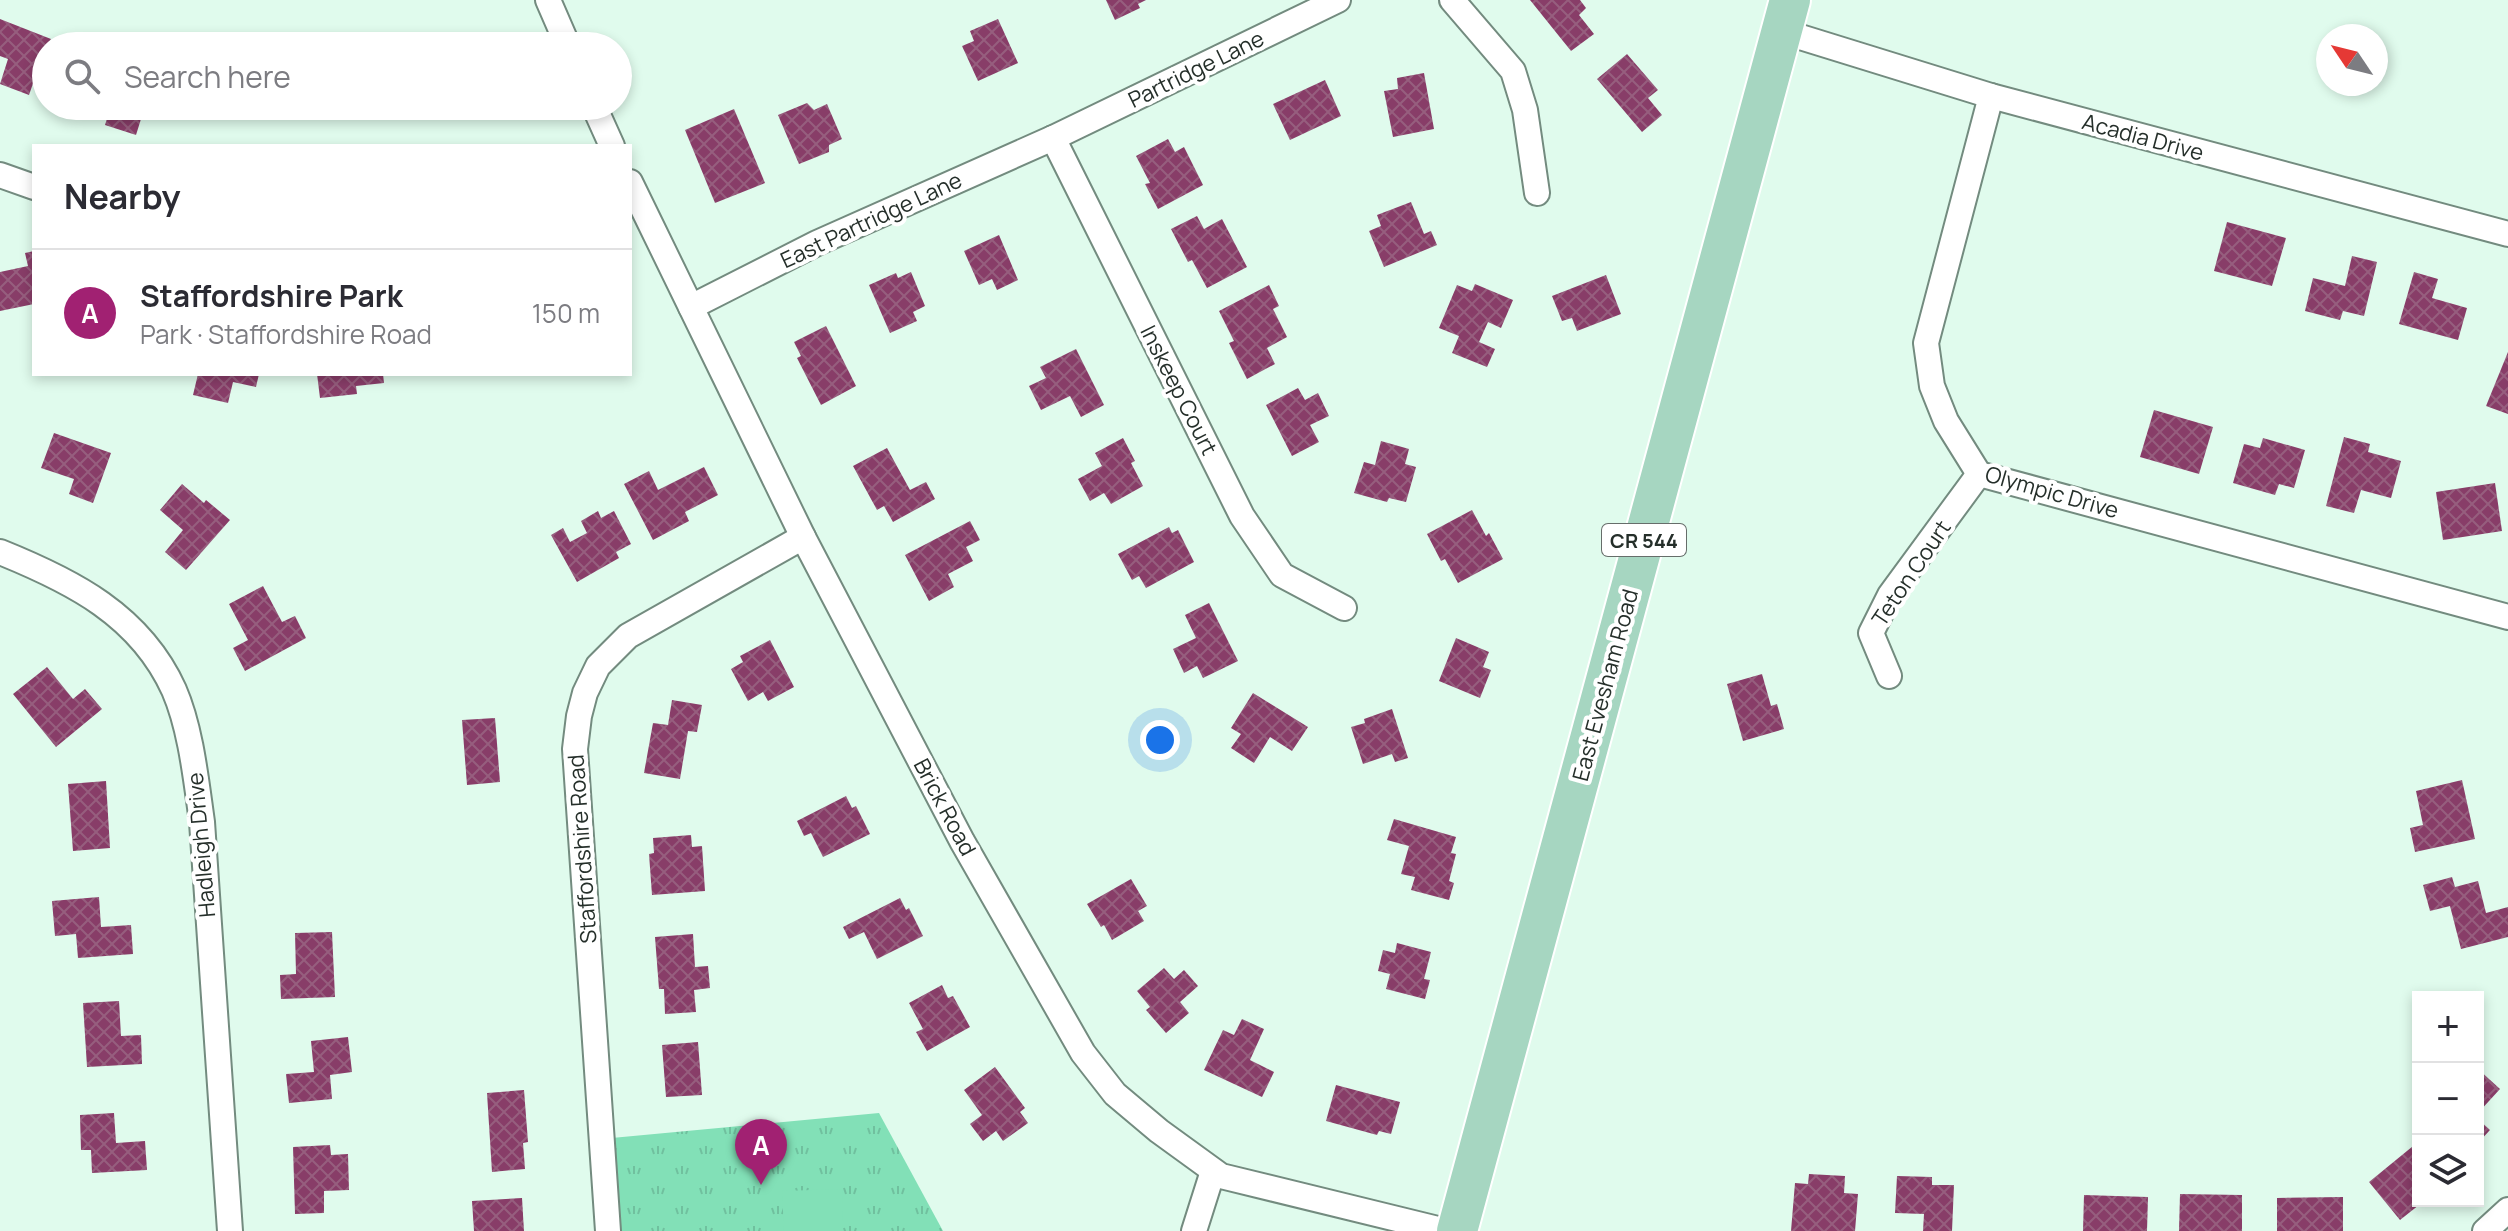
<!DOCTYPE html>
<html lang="en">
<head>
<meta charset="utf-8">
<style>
	:root { --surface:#fff; --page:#f7f7f7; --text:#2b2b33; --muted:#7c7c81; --line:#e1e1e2; --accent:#a12172 }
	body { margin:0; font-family:Manrope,sans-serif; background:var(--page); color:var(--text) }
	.controls { position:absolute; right:24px; bottom:24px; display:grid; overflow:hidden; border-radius:0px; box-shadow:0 4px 12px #0003 }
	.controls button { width:72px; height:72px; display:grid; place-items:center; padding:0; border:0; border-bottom:2px solid var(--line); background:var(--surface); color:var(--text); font:40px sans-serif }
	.compass { position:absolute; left:2316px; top:24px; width:72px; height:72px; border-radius:50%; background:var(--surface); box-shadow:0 4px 12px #0003; rotate:305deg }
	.you { position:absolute; left:1160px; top:740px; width:28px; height:28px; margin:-20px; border:6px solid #fff; border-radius:50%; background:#1a73e8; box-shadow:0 0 0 12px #1a73e833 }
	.badge { display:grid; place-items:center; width:52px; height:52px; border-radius:50%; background:var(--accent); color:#fff; font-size:26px; font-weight:700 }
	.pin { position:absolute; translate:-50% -66px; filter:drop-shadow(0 2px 4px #0008) }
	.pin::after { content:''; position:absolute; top:42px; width:28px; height:24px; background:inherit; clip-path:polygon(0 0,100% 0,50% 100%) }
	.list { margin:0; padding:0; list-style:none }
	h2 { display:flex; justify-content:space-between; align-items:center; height:104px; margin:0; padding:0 32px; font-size:34px }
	h2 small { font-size:26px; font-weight:400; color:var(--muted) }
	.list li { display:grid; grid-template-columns:52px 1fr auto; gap:24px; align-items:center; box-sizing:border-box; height:128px; padding:0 32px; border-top:2px solid var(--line) }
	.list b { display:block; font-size:30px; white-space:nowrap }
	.list p { margin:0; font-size:26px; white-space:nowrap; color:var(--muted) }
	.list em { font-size:26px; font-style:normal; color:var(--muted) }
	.icon { flex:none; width:44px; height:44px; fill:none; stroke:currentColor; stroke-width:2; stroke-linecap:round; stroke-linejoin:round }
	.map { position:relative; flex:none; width:2508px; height:1231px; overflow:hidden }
	.search { position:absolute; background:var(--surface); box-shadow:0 4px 12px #0003; left:32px; top:32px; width:600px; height:88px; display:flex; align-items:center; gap:20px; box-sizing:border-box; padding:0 28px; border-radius:44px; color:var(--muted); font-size:30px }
	.panel { position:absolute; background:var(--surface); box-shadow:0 4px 12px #0003; left:32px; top:144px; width:600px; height:232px; border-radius:0px }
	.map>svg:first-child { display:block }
	.park { fill:url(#park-tufts) }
	.garden { fill:#82e0b7 }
	.building { fill:url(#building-cross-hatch) }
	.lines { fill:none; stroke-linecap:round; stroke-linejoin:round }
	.minor-casing { stroke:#738b7f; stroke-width:28 }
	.primary-casing { stroke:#fff; stroke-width:44 }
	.minor { stroke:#fff; stroke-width:24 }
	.primary { stroke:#a6d6c1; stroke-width:40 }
	.labels { text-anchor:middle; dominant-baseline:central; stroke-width:8; stroke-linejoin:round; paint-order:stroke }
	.shield { fill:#fff; stroke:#666d6a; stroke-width:2 }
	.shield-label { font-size:20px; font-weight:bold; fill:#252f2a }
	.street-label { font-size:22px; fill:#252f2a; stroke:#fff }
</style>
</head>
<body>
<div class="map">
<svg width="2508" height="1231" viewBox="0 0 2508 1231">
	<defs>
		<pattern id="park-tufts" width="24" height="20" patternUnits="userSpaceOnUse" patternTransform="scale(2)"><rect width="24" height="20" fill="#82e0b7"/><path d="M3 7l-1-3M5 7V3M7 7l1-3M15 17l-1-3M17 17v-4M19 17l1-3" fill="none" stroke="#70c09e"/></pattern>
		<pattern id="building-cross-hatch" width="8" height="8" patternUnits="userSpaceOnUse" patternTransform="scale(2)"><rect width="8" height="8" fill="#883d68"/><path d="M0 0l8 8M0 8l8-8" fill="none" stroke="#965e7e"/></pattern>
	</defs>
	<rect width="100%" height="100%" fill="#e0fbed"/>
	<polygon class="park" points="879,1113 943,1231 608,1231 601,1139"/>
	<polygon class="garden" points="842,1189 843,1231 784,1231 782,1191"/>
	<g class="building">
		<polygon points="1106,0 1146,0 1138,4 1140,8 1115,20"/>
		<polygon points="1530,0 1580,0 1586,8 1579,15 1594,34 1571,51"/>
		<polygon points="0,19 51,39 46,46 29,95 0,84 8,59 0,56"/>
		<polygon points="998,19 1018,63 978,81 962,46 974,41 970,31"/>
		<polygon points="1627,54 1658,90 1648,98 1662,115 1642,132 1597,79"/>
		<polygon points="1424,73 1434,129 1393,137 1384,91 1398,89 1397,78"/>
		<polygon points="1325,80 1341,116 1290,140 1273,104"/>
		<polygon points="807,103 814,110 827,104 842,139 829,145 829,152 799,164 778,115"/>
		<polygon points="111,106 145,106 136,135 105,125"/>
		<polygon points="734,109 765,183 715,203 685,130"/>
		<polygon points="1168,139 1175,152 1184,147 1203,185 1158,209 1145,184 1150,183 1136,156"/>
		<polygon points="1411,202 1424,234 1431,231 1437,245 1384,267 1369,231 1381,226 1377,215"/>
		<polygon points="1197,216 1204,229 1222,219 1247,267 1207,288 1192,260 1188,262 1171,229"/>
		<polygon points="2227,222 2286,238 2272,286 2214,271"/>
		<polygon points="999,235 1018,280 997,290 992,279 979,285 964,251"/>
		<polygon points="34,251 34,304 0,311 0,272 28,266 25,253"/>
		<polygon points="2352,256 2377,262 2364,316 2343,311 2340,320 2305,311 2313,278 2345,286"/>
		<polygon points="911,272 925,306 913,312 917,321 890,333 869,285 896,273 898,278"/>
		<polygon points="2414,272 2438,279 2432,298 2467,308 2458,340 2399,324"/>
		<polygon points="1606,275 1621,314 1577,331 1572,318 1562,321 1552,296"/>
		<polygon points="1475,284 1513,300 1501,328 1488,322 1479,342 1495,349 1487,367 1452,353 1459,336 1439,328 1457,285 1472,291"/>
		<polygon points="1269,285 1279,306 1273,309 1287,337 1267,348 1275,364 1247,379 1229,343 1234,341 1219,311"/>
		<polygon points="826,326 856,386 821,405 797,358 801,356 794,342"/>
		<polygon points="1076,349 1104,405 1081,417 1070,396 1041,410 1029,386 1046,378 1040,367"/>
		<polygon points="2508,352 2508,414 2486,406"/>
		<polygon points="198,374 259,374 256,387 233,382 228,403 193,395"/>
		<polygon points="317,374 383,374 384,383 356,386 357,394 320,398"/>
		<polygon points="1298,388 1305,400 1318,393 1329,416 1310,425 1319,442 1292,456 1266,405"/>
		<polygon points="2154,410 2213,427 2199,474 2140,457"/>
		<polygon points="54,433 111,453 93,503 69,494 74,479 41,468"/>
		<polygon points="2344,437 2370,444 2368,452 2401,461 2391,498 2361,490 2354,513 2326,506"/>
		<polygon points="1123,438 1135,461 1131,463 1143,486 1111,504 1104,493 1090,501 1078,479 1102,466 1095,453"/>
		<polygon points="2263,438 2305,450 2294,488 2279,484 2275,495 2233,483 2244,444 2260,448"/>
		<polygon points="1381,441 1409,449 1405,464 1416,467 1406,502 1389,498 1387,502 1354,493 1364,462 1375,465"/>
		<polygon points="887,448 910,490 926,482 935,499 893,522 884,506 877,510 853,466"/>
		<polygon points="704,467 718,495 685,512 689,521 653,540 624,484 649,471 658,490"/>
		<polygon points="2495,483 2502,531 2443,540 2436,492"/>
		<polygon points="182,484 204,503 206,500 230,520 186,570 165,552 183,530 160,510"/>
		<polygon points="1472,510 1486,536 1489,533 1503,559 1458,583 1445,559 1441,561 1427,534"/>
		<polygon points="598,511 601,518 614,511 631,544 616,552 619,558 577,582 551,535 563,528 570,542 587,533 581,521"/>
		<polygon points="970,521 980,540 966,547 973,561 948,574 954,587 929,601 905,555"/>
		<polygon points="1169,527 1172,533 1178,530 1194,562 1146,588 1139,576 1132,580 1118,554"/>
		<polygon points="263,586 282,622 295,616 306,638 245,671 233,648 248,640 229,604"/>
		<polygon points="1209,603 1238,661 1203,678 1197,666 1184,673 1173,649 1196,638 1185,615"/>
		<polygon points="1456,638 1489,652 1483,667 1491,670 1480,698 1439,681"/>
		<polygon points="770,640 794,687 768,701 763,692 748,701 731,669 743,662 740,656"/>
		<polygon points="47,667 73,699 85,689 102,709 56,747 13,694"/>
		<polygon points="1762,674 1771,706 1777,704 1784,729 1743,741 1727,684"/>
		<polygon points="1253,693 1308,727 1292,751 1270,737 1254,763 1231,748 1241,734 1231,728"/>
		<polygon points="672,700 702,705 697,732 688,731 680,779 644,773 653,723 668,725"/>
		<polygon points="1392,709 1408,758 1395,762 1392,754 1363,764 1351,727 1365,723 1364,719"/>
		<polygon points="495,718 500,782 467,785 462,720"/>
		<polygon points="2462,780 2475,839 2415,852 2410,828 2423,825 2416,791"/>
		<polygon points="106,781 110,848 73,851 68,784"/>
		<polygon points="846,796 852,808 856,806 870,834 823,857 811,833 804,836 797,821"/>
		<polygon points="1394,819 1456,837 1451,853 1456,854 1449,881 1454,883 1449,900 1411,890 1415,877 1401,874 1409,846 1387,840"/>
		<polygon points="691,835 692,847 702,846 705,891 652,895 649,854 654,853 653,838"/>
		<polygon points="2452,877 2455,887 2478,881 2486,913 2508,907 2508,937 2461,949 2450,906 2430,911 2423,885"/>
		<polygon points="1131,879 1147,906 1138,911 1144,921 1112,940 1104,925 1101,927 1087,904"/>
		<polygon points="99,897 101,927 131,925 133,954 78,958 76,934 55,936 52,901"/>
		<polygon points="900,898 906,910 909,908 923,936 877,959 864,932 849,939 843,927"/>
		<polygon points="332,932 335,997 281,999 280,975 296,974 295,933"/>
		<polygon points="693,934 695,967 708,966 710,988 694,990 696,1012 665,1014 664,989 659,989 655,937"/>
		<polygon points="1397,943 1431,952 1424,979 1430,980 1425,999 1386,989 1390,974 1378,971 1383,950 1395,953"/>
		<polygon points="1164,968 1174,979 1184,970 1198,986 1180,1002 1189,1013 1166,1033 1146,1010 1150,1007 1137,991"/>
		<polygon points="942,985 948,998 953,996 970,1027 927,1051 916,1032 923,1029 909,1003"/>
		<polygon points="119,1001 121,1036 141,1035 142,1064 87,1067 83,1003"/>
		<polygon points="1242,1019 1264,1029 1250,1060 1274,1072 1262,1097 1204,1070 1223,1030 1234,1035"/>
		<polygon points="348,1037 352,1072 330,1075 332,1099 289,1103 286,1074 314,1072 311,1041"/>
		<polygon points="698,1042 702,1095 666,1097 662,1045"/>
		<polygon points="995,1067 1025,1108 1020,1112 1028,1123 1003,1141 996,1131 983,1141 970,1124 982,1115 964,1090"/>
		<polygon points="2478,1069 2500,1089 2478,1113"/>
		<polygon points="1336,1085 1400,1102 1391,1134 1379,1131 1377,1135 1326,1121"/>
		<polygon points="524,1090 528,1142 523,1143 525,1169 492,1172 487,1093"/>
		<polygon points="114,1113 116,1143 145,1141 147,1170 92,1173 91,1150 81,1150 80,1115"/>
		<polygon points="2478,1119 2490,1130 2478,1143"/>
		<polygon points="2418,1142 2418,1201 2424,1201 2400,1220 2369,1182"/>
		<polygon points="330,1145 331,1155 348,1154 349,1190 324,1191 324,1213 295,1214 293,1147"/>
		<polygon points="1809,1174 1845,1176 1844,1193 1858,1194 1855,1231 1791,1231 1795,1183 1808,1184"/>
		<polygon points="1897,1176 1932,1177 1932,1185 1954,1185 1952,1231 1923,1231 1924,1214 1895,1213"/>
		<polygon points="2180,1194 2242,1195 2242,1231 2179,1231"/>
		<polygon points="2084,1195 2148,1197 2147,1231 2083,1231"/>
		<polygon points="2343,1197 2343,1231 2277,1231 2277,1198"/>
		<polygon points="522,1198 524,1231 474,1231 472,1201"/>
	</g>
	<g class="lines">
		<g class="minor-casing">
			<g id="minor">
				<polyline points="548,0 568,46"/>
				<polyline points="1452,0 1513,71 1525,110 1537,193"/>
				<polyline points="1781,31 1991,96 2508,234"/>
				<polyline points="1991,96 1926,343 1932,386 1946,421 1979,474 2508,617"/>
				<polyline points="594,106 612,146"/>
				<polyline points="1053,138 1242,516 1282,575 1344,608"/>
				<polyline points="0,175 34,187"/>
				<polyline points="630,182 803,537 962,841 1083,1053 1115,1094 1159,1131 1221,1176 1446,1231"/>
				<polyline points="691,307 817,243 1053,138 1338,0"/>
				<path d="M0,552C72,581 140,615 174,690C191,729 196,780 202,822L230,1231"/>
				<polyline points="1889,676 1871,633 1890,595 1979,474"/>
				<polyline points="608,1231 575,749 579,716 585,693 598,666 628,636 803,537"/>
				<polyline points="1194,1231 1213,1171"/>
				<polyline points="2485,1231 2508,1210"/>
			</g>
		</g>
		<g class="primary-casing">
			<polyline id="primary" points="1457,1231 1790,0"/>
		</g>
		<use href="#minor" class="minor"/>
		<use href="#primary" class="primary"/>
	</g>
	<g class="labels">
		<rect class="shield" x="1602" y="524" width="84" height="32" rx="6"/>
		<g class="shield-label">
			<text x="1644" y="540">CR 544</text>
		</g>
		<g class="street-label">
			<text transform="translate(1196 69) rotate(-26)">Partridge Lane</text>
			<text transform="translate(2143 137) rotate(15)">Acadia Drive</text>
			<text transform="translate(871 220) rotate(-25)">East Partridge Lane</text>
			<text transform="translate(1179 390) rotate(63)">Inskeep Court</text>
			<text transform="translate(2052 492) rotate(16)">Olympic Drive</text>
			<text transform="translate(1911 573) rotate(-56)">Teton Court</text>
			<text transform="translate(1605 685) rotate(-75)">East Evesham Road</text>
			<text transform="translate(945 807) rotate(62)">Brick Road</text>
			<text transform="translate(201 845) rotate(-95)">Hadleigh Drive</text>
			<text transform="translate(582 849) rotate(-94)">Staffordshire Road</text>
		</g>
	</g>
</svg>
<div class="controls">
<button>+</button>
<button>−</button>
<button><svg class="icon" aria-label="layers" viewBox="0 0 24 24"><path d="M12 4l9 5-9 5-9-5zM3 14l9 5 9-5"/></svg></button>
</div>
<svg class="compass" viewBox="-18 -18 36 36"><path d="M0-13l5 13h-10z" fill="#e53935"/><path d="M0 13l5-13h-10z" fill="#7c7c81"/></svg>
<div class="you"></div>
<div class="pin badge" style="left:761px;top:1185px">A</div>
<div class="search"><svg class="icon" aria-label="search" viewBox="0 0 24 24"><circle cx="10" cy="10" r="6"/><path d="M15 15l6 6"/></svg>Search here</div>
<section class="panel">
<h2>Nearby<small></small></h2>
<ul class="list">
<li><span class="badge">A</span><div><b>Staffordshire Park</b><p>Park · Staffordshire Road</p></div><em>150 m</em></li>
</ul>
</section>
</div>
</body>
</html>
